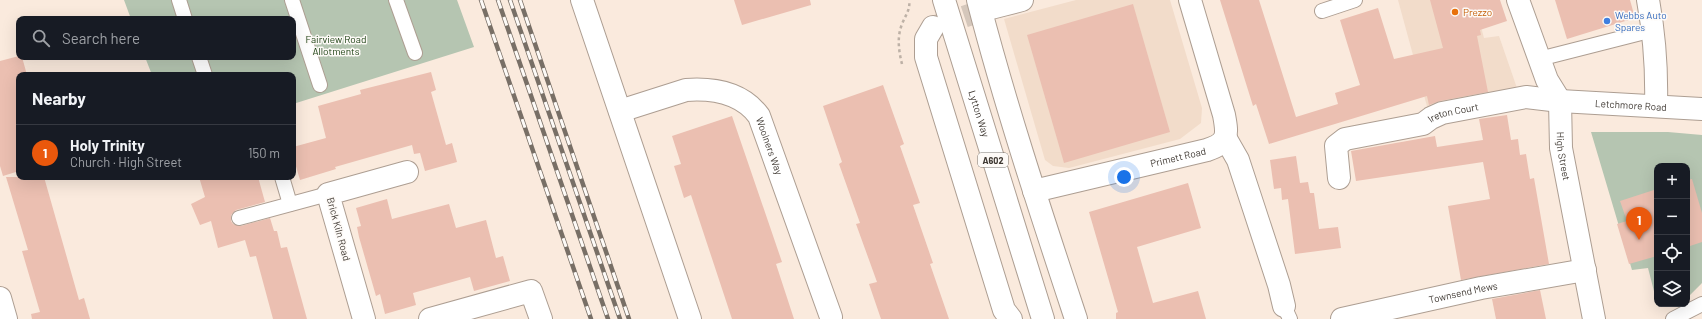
<!DOCTYPE html>
<html lang="en">
<head>
<meta charset="utf-8">
<style>
	:root { --surface:#171b24; --page:#242831; --text:#f1f3f6; --muted:#9ea1a6; --line:#363941; --accent:#ea580c }
	body { margin:0; font-family:Barlow,sans-serif; background:var(--page); color:var(--text) }
	.controls { position:absolute; right:12px; bottom:12px; display:grid; overflow:hidden; border-radius:8px; box-shadow:0 4px 16px #0002 }
	.controls button { width:36px; height:36px; display:grid; place-items:center; padding:0; border:0; border-bottom:1px solid var(--line); background:var(--surface); color:var(--text); font:20px sans-serif }
	.you { position:absolute; left:1124px; top:177px; width:14px; height:14px; margin:-10px; border:3px solid #fff; border-radius:50%; background:#1a73e8; box-shadow:0 0 0 6px #1a73e833 }
	.badge { display:grid; place-items:center; width:26px; height:26px; border-radius:50%; background:var(--accent); color:#fff; font-size:13px; font-weight:700 }
	.pin { position:absolute; translate:-50% -33px; filter:drop-shadow(0 1px 2px #0008) }
	.pin::after { content:''; position:absolute; top:21px; width:14px; height:12px; background:inherit; clip-path:polygon(0 0,100% 0,50% 100%) }
	.list { margin:0; padding:0; list-style:none }
	h2 { display:flex; justify-content:space-between; align-items:center; height:52px; margin:0; padding:0 16px; font-size:17px }
	h2 small { font-size:13px; font-weight:400; color:var(--muted) }
	.list li { display:grid; grid-template-columns:26px 1fr auto; gap:12px; align-items:center; box-sizing:border-box; height:56px; padding:0 16px; border-top:1px solid var(--line) }
	.list b { display:block; font-size:15px; white-space:nowrap }
	.list p { margin:0; font-size:13px; white-space:nowrap; color:var(--muted) }
	.list em { font-size:13px; font-style:normal; color:var(--muted) }
	.icon { flex:none; width:22px; height:22px; fill:none; stroke:currentColor; stroke-width:2; stroke-linecap:round; stroke-linejoin:round }
	.map { position:relative; flex:none; width:1702px; height:319px; overflow:hidden }
	.search { position:absolute; background:var(--surface); box-shadow:0 4px 16px #0002; left:16px; top:16px; width:280px; height:44px; display:flex; align-items:center; gap:10px; box-sizing:border-box; padding:0 14px; border-radius:8px; color:var(--muted); font-size:15px }
	.panel { position:absolute; background:var(--surface); box-shadow:0 4px 16px #0002; left:16px; top:72px; width:280px; height:108px; border-radius:8px }
	.map>svg:first-child { display:block }
	.built { fill:#f2dcca }
	.green { fill:#b5c5b1 }
	.building { fill:#ebbfb1 }
	.lines { fill:none; stroke-linecap:round; stroke-linejoin:round }
	.minor-tunnel { stroke:#d5c7bb; stroke-width:22; stroke-dasharray:22 11; stroke-linecap:butt }
	.service-casing { stroke:#ad9e92; stroke-width:16 }
	.minor-casing { stroke:#ad9e92; stroke-width:24 }
	.tertiary-casing { stroke:#ad9e92; stroke-width:24 }
	.primary-casing { stroke:#ad9e92; stroke-width:24 }
	.path { stroke:#bdb1a6; stroke-width:2.5; stroke-dasharray:3 3; stroke-linecap:butt }
	.service { stroke:#fff; stroke-width:14 }
	.minor { stroke:#fff; stroke-width:22 }
	.tertiary { stroke:#fff; stroke-width:22 }
	.primary { stroke:#fff; stroke-width:22 }
	.rail-casing { stroke:#786f66; stroke-width:4.5 }
	.rail { stroke:#fdfaf7; stroke-width:3; stroke-dasharray:9; stroke-linecap:butt }
	.food-dot { fill:#e8710a; stroke:#fdfaf7; stroke-width:1.5 }
	.shop-dot { fill:#3f7fe0; stroke:#fdfaf7; stroke-width:1.5 }
	.labels { text-anchor:middle; dominant-baseline:central; stroke-width:3; stroke-linejoin:round; paint-order:stroke }
	.shield { fill:#fdfaf7; stroke:#79746e; stroke-width:1 }
	.shield-label { font-size:9px; font-weight:bold; fill:#403a34 }
	.food-label { font-size:10px; fill:#c56008; stroke:#fdfaf7; text-anchor:start }
	.shop-label { font-size:10px; fill:#366cbe; stroke:#fdfaf7; text-anchor:start }
	.park-label { font-size:10px; fill:#1c4012; stroke:#fdfaf7 }
	.street-label { font-size:10px; fill:#403a34; stroke:#fdfaf7 }
</style>
</head>
<body>
<div class="map">
<svg width="1702" height="319" viewBox="0 0 1702 319">
	<rect width="100%" height="100%" fill="#faeadd"/>
	<g class="built">
		<polygon points="1076,0 1170,0 1202,108 1201,123 1180,139 1069,168 1053,166 1045,160 1004,19"/>
		<polygon points="1398,0 1474,0 1484,38 1499,36 1518,91 1428,110"/>
	</g>
	<g class="green">
		<polygon points="124,0 457,0 474,47 293,104 293,75 152,75 145,57 293,57 293,19 131,19"/>
		<polygon points="1591,132 1668,132 1702,135 1702,283 1689,296 1687,297 1687,166 1657,166 1657,303 1648,268 1632,270"/>
	</g>
	<g class="building">
		<polygon points="734,0 810,0 811,5 742,25"/>
		<polygon points="1220,0 1259,0 1296,117 1338,104 1335,93 1360,85 1340,20 1378,8 1394,59 1443,48 1430,0 1500,0 1507,21 1480,30 1481,35 1477,36 1488,92 1440,101 1429,105 1427,96 1269,144 1256,104 1253,106"/>
		<polygon points="1555,0 1630,0 1635,18 1567,39"/>
		<polygon points="1133,4 1170,132 1064,163 1027,35"/>
		<polygon points="19,56 22,57 27,75 19,75 19,171 3,176 0,166 0,61"/>
		<polygon points="431,72 436,90 431,92 446,145 452,143 457,162 425,171 420,153 414,154 412,145 335,167 336,169 300,180 293,156 293,147 326,138 318,106 361,94 360,90"/>
		<polygon points="883,85 904,144 900,146 920,203 913,205 933,263 930,264 949,319 881,319 869,284 877,282 856,224 860,223 839,164 842,162 823,106"/>
		<polygon points="1507,115 1511,140 1518,139 1520,155 1526,154 1530,179 1534,178 1549,264 1461,280 1448,206 1490,199 1483,162 1356,181 1351,151 1435,136 1437,147 1483,140 1479,119"/>
		<polygon points="732,116 782,262 776,264 794,319 732,319 691,195 684,198 674,166 681,164 672,136"/>
		<polygon points="1296,156 1300,183 1308,182 1310,193 1314,193 1319,229 1338,227 1341,248 1295,254 1288,199 1282,200 1281,188 1274,189 1270,160"/>
		<polygon points="6,177 44,177 79,300 84,298 90,319 32,319 31,314 40,312 22,251 28,250"/>
		<polygon points="199,177 258,177 265,202 236,210 231,215 231,221 233,224 241,226 270,218 274,231 277,231 281,248 287,247 307,319 273,319 256,256 250,257 245,240 218,248 211,221 200,225 191,204 205,197"/>
		<polygon points="1692,179 1702,213 1702,242 1687,247 1687,180"/>
		<polygon points="1188,183 1201,228 1137,247 1153,303 1198,291 1206,319 1116,319 1116,313 1118,312 1089,212"/>
		<polygon points="1657,189 1657,256 1629,264 1617,224 1627,221 1620,201"/>
		<polygon points="387,199 392,219 449,204 456,228 486,220 496,258 503,256 510,281 474,291 470,277 413,293 416,305 385,314 380,294 376,296 359,237 357,227 361,226 356,208"/>
		<polygon points="1540,290 1546,319 1496,319 1492,299"/>
	</g>
	<g class="lines">
		<polyline class="minor-tunnel" points="933,27 987,9"/>
		<g class="service-casing">
			<g id="service">
				<polyline points="179,0 185,19"/>
				<polyline points="292,0 320,85"/>
				<polyline points="396,0 415,53"/>
				<polyline points="1322,11 1355,0"/>
				<polyline points="199,57 205,75"/>
				<polyline points="1539,59 1653,30"/>
				<polyline points="282,177 290,204"/>
				<polyline points="239,218 328,194"/>
				<polyline points="1284,306 1290,319"/>
				<polyline points="1673,319 1702,304"/>
			</g>
		</g>
		<g class="minor-casing">
			<g id="minor">
				<polyline points="582,0 690,319"/>
				<path d="M1648,0C1655,38 1657,68 1656,106"/>
				<polyline points="987,9 1022,0"/>
				<polyline points="933,27 926,39 926,57 1004,310 1011,319"/>
				<path id="s1" d="M620,111L686,90C714,88 742,93 759,116L831,317"/>
				<polyline points="1226,139 1238,160 1279,285 1284,306"/>
				<path id="s2" d="M1339,178L1336,146L1345,139L1423,124L1431,118L1442,113L1526,97L1560,101"/>
				<path id="s3" d="M1034,191L1207,150C1228,143 1228,136 1224,115L1190,0"/>
				<polyline points="364,319 328,194 407,172"/>
				<polyline points="430,319 531,291 541,319"/>
				<path id="s4" d="M1342,319L1481,288L1585,270"/>
			</g>
		</g>
		<g class="tertiary-casing">
			<g id="tertiary">
				<path id="s5" d="M1518,0L1547,80L1560,101L1561,148L1594,319"/>
				<path id="s6" d="M1560,101L1702,109"/>
				<polyline points="0,298 6,319"/>
			</g>
		</g>
		<g class="primary-casing">
			<g id="primary">
				<path id="s7" d="M944,0L1043,319"/>
				<path d="M978,0C1006,108 1041,213 1076,319"/>
			</g>
		</g>
		<path class="path" d="M902,64C899,52 897,39 901,27C904,17 911,10 909,0"/>
		<use href="#service" class="service"/>
		<use href="#minor" class="minor"/>
		<use href="#tertiary" class="tertiary"/>
		<use href="#primary" class="primary"/>
		<g class="rail-casing">
			<g id="rail">
				<polyline points="481,0 591,319"/>
				<polyline points="498,0 608,319"/>
				<polyline points="510,0 620,319"/>
				<polyline points="520,0 629,319"/>
			</g>
		</g>
		<use href="#rail" class="rail"/>
	</g>
	<circle class="food-dot" cx="1455" cy="12" r="4"/>
	<circle class="shop-dot" cx="1607" cy="21" r="4"/>
	<g class="labels">
		<rect class="shield" x="978" y="153" width="30" height="14" rx="3"/>
		<g class="shield-label">
			<text x="993" y="160">A602</text>
		</g>
		<g class="food-label">
			<text x="1463" y="12">Prezzo</text>
		</g>
		<g class="shop-label">
			<text x="1615" y="15">Webbs Auto<tspan x="1615" dy="12">Spares</tspan></text>
		</g>
		<g class="park-label">
			<text x="336" y="39">Fairview Road<tspan x="336" dy="12">Allotments</tspan></text>
		</g>
		<g class="street-label">
			<text stroke="none"><textPath href="#s6" startOffset="71">Letchmore Road</textPath></text>
			<text stroke="none"><textPath href="#s7" startOffset="119">Lytton Way</textPath></text>
			<text stroke="none"><textPath href="#s2" startOffset="156">Ireton Court</textPath></text>
			<text stroke="none"><textPath href="#s1" startOffset="182">Woolners Way</textPath></text>
			<text stroke="none"><textPath href="#s5" startOffset="165">High Street</textPath></text>
			<text stroke="none"><textPath href="#s3" startOffset="148">Primett Road</textPath></text>
			<text transform="translate(339 229) rotate(75)">Brick Kiln Road</text>
			<text stroke="none"><textPath href="#s4" startOffset="124">Townsend Mews</textPath></text>
		</g>
	</g>
</svg>
<div class="controls">
<button>+</button>
<button>−</button>
<button><svg class="icon" aria-label="locate" viewBox="0 0 24 24"><circle cx="12" cy="12" r="6"/><path d="M12 2v4M12 18v4M2 12h4M18 12h4"/></svg></button>
<button><svg class="icon" aria-label="layers" viewBox="0 0 24 24"><path d="M12 4l9 5-9 5-9-5zM3 14l9 5 9-5"/></svg></button>
</div>
<div class="you"></div>
<div class="pin badge" style="left:1639px;top:240px">1</div>
<div class="search"><svg class="icon" aria-label="search" viewBox="0 0 24 24"><circle cx="10" cy="10" r="6"/><path d="M15 15l6 6"/></svg>Search here</div>
<section class="panel">
<h2>Nearby<small></small></h2>
<ul class="list">
<li><span class="badge">1</span><div><b>Holy Trinity</b><p>Church · High Street</p></div><em>150 m</em></li>
</ul>
</section>
</div>
</body>
</html>
